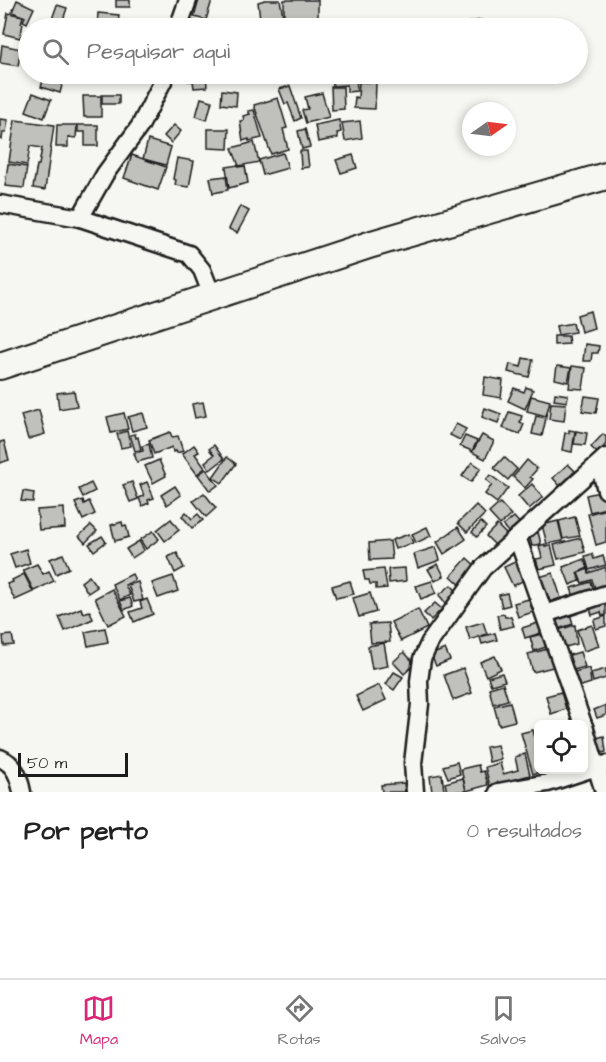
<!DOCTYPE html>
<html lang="pt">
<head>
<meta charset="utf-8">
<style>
	:root { --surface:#fff; --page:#f6f6f6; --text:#222; --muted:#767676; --line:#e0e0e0; --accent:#db2777 }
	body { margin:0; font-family:"Architects Daughter",sans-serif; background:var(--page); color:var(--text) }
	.controls { position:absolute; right:18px; bottom:18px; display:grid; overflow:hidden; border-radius:9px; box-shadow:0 3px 9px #0003 }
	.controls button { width:54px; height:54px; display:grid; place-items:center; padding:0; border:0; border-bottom:2px solid var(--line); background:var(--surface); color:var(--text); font:30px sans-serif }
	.compass { position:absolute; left:462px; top:102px; width:54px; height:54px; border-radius:50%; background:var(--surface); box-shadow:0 3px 9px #0003; rotate:76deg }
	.scale { position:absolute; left:18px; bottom:15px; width:110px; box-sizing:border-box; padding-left:6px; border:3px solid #1c1c1c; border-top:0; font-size:16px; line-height:21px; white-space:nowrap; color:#1c1c1c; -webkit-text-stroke:4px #f6f6f2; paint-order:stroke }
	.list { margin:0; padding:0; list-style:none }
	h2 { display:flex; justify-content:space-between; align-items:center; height:78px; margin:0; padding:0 24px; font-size:26px }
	h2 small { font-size:20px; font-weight:400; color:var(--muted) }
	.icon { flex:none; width:33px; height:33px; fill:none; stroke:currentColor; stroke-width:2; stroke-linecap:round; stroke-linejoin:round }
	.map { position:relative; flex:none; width:606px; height:792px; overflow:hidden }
	.search { position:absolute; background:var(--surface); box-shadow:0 3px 9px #0003; left:18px; right:18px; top:18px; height:66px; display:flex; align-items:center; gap:15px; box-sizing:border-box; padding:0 21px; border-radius:33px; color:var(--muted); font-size:22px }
	.sheet { height:186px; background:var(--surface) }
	nav { display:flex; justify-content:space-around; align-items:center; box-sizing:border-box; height:84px; border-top:2px solid var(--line); background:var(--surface); font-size:16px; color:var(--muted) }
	nav a { display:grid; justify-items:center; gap:3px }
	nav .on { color:var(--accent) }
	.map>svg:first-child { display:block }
	.building { fill:#c0c0bd; stroke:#1c1c1c; stroke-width:1.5 }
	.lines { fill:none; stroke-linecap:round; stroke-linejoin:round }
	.street-casing { stroke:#1c1c1c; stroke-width:21 }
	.primary-casing { stroke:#1c1c1c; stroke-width:30 }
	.street { stroke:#f6f6f2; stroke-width:16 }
	.primary { stroke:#f6f6f2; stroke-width:26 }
</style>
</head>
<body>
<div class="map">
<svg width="606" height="792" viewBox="0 0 606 792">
	<rect width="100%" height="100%" fill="#f6f6f2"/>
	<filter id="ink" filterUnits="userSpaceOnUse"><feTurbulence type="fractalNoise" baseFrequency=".0167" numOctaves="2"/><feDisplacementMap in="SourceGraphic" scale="12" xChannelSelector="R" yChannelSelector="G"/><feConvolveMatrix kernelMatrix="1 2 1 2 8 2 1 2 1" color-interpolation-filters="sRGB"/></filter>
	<g filter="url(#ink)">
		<g class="building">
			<polygon points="17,0 34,8 27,23 23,21 25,17 12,12"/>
			<rect x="116" y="0" width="14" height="7"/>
			<polygon points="199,0 212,0 206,20 194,17"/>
			<polygon points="265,0 280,0 283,15 260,19 258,2"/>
			<rect x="284" y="0" width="34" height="28"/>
			<polygon points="57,5 67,8 61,26 51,22"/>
			<polygon points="8,13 23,16 21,23 23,24 20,38 4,34"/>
			<polygon points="98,13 119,15 118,28 97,28"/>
			<polygon points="191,20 217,26 216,28 190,28"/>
			<polygon points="481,20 482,28 463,28 462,24"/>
			<polygon points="2,45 21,49 18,66 0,63"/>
			<polygon points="45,74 65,74 60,93 41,87"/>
			<polygon points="187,74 206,74 207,87 194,88 193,81 188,81"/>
			<polygon points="248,74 261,74 260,82 247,80"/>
			<polygon points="332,74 356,74 357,91 347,92 347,85 333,86"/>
			<polygon points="359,82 376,82 375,109 354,108 355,97 358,98"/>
			<polygon points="290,86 301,118 295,121 288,103 285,104 279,89"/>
			<polygon points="331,87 343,87 344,109 332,110"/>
			<polygon points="222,90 237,92 236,106 221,104"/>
			<polygon points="33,93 51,100 44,118 26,111"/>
			<polygon points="322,93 329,117 306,123 302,110 308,109 305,97"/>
			<rect x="102" y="95" width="17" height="9"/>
			<polygon points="83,96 101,96 101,117 84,117"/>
			<polygon points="201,98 212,101 207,120 196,116"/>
			<polygon points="278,98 287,128 283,129 288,149 271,154 254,105"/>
			<polygon points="254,110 262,138 249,141 249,139 243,141 240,121 244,120 243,116 250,114 248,111"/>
			<polygon points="0,119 8,120 6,132 3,132 2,140 0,139"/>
			<polygon points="15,120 54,125 45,190 33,188 37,165 39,165 42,148 30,146 27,165 9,162"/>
			<polygon points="339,120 341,132 337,133 338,138 318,142 315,125"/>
			<polygon points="360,121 362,138 345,141 342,123"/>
			<polygon points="57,125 77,125 76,138 68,137 68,147 56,147"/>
			<polygon points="78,125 98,125 98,146 85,146 85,132 78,132"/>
			<polygon points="174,125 181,131 171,143 164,136"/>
			<polygon points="208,129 229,129 228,149 208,148"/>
			<polygon points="305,129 310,147 302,149 298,131"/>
			<polygon points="148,140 171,147 166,165 143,159"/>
			<polygon points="254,142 259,162 239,166 232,148"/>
			<polygon points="300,151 307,151 309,167 301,168"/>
			<polygon points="283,153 288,168 263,175 259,160"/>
			<polygon points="132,155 166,167 158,190 124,178"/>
			<polygon points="353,155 357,168 341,173 336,160"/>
			<polygon points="177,158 194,161 189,187 175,185 176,180 173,179"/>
			<polygon points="8,164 27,167 24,188 5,186"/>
			<polygon points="238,165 239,167 245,166 248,183 229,188 226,167"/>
			<polygon points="226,176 228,190 213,193 210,178"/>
			<polygon points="240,206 249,211 237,233 229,229"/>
			<polygon points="590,311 594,328 581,332 577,315"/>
			<polygon points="573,323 575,332 558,335 556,326"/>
			<polygon points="554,336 568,336 569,344 554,345"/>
			<polygon points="585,344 599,346 598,353 592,353 591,361 583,361"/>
			<polygon points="523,358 533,360 529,377 508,372 510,364 521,367"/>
			<polygon points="557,366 571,368 568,382 555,379"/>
			<polygon points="572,366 586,368 583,389 569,388"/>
			<polygon points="485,377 503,380 501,398 483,395"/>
			<polygon points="526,387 533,390 525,409 508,401 514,388 524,392"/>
			<polygon points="74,391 77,406 59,409 57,393"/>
			<polygon points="555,393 568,395 567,402 554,400"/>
			<polygon points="531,396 550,401 546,416 527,411"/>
			<polygon points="585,396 599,398 596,413 582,411"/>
			<polygon points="203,402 206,416 195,418 192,404"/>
			<polygon points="551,403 566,404 564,421 549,419"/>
			<polygon points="485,408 501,414 498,423 482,417"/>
			<polygon points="39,410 45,434 28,439 21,415"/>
			<polygon points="509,412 522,416 520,422 524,424 520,434 503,428"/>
			<polygon points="124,413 128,429 111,433 107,417"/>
			<polygon points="143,413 147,427 132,431 128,417"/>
			<polygon points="536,416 546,418 542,436 532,434"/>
			<polygon points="456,424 466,429 460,440 450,435"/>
			<polygon points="569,430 575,431 572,452 562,450 565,433 569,433"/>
			<polygon points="127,431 131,446 121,448 117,434"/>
			<polygon points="576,431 587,433 585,445 574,444"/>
			<polygon points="170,432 172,437 178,436 183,451 177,453 176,451 173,452 172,447 154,454 149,440"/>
			<polygon points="135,434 136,438 138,437 141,450 135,451 130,435"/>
			<polygon points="603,434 606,437 606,444 598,454 591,447"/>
			<polygon points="482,435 494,441 485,459 472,452"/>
			<polygon points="465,436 477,441 472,451 460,446"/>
			<polygon points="4,441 9,460 0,463 0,442"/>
			<polygon points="149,444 152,458 137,462 134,453 143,451 142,446"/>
			<polygon points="194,445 199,452 195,454 205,468 197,474 182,454"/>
			<polygon points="214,445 224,459 210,470 205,462 214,455 209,449"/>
			<polygon points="227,457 236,464 222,483 213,477"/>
			<polygon points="504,457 517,469 508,480 494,468"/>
			<polygon points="159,460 166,476 153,483 145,466"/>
			<polygon points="527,460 537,469 530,477 533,479 525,488 513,477"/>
			<polygon points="472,462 481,468 471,482 462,476"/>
			<polygon points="568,464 575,471 560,486 553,478"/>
			<polygon points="206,469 218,485 210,491 198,475"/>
			<polygon points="490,475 508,488 497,503 485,494 492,485 486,480"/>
			<polygon points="132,482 138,499 130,502 123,485"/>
			<polygon points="147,482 154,498 148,500 149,503 142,506 139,498 144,496 140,485"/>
			<polygon points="91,483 95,491 83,497 79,489"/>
			<polygon points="532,484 543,497 529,509 518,496"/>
			<polygon points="175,486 181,495 167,505 161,495"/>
			<polygon points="23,491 34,493 33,502 21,501"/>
			<polygon points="604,491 606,508 590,512 586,495"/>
			<polygon points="204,493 216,508 206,517 193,501"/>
			<polygon points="83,500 84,504 89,501 95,514 83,520 75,503"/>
			<polygon points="500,503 511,515 500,525 489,513"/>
			<polygon points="476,505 485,514 467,532 458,523"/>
			<polygon points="64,508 65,528 39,530 37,510"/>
			<polygon points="606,509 606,542 596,545 588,514"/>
			<polygon points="186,512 192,519 198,514 203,520 192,528 182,516"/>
			<polygon points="514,517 521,525 510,534 503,526"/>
			<polygon points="575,517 580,536 563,539 559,521"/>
			<polygon points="171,519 179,530 165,541 157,530"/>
			<polygon points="558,521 563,541 547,544 542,525"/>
			<polygon points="122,522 123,526 126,525 129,537 115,541 111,525"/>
			<polygon points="481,522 486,527 477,537 472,532"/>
			<polygon points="91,525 97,531 85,543 79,536"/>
			<polygon points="497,525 510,538 499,549 486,536"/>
			<polygon points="427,527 431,536 416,543 412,534"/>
			<polygon points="458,527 466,539 444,554 437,542"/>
			<polygon points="153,531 159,539 146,549 140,540"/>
			<polygon points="538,532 541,544 532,546 529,535"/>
			<polygon points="409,534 413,543 395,549 392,540"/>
			<polygon points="102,536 106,542 94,551 89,544"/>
			<polygon points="581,538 585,552 558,559 554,545"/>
			<polygon points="139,541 144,550 132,558 126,549"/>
			<polygon points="390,541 392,559 370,560 369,543"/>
			<polygon points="545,544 545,546 551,545 556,565 539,569 536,559 542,558 539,546"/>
			<polygon points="436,547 440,560 418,568 414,554"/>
			<polygon points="26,549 30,563 15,568 10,554"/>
			<polygon points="177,553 184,568 175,573 168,557"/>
			<polygon points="63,554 69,568 56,574 50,559"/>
			<polygon points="592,554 594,559 603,556 606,565 589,570 585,556"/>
			<polygon points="467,558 480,570 464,588 451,576"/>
			<polygon points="584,559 588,568 577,573 580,581 570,585 563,567"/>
			<polygon points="517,561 526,579 513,586 504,567"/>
			<polygon points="37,564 43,574 49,571 54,581 34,591 23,570"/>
			<polygon points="438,564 444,576 435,581 428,569"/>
			<polygon points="606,567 606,588 596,591 592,580 582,583 578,573 588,569 589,573"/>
			<polygon points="405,568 406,581 389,583 388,569"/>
			<polygon points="384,569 387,588 376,589 376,584 370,584 369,580 365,580 363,571"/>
			<polygon points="553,573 561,598 546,603 539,577"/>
			<polygon points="24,574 33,592 15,600 7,584 13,582 12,580"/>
			<polygon points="132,574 135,580 125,585 130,595 120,600 112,584"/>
			<polygon points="89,576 97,587 88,593 81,582"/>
			<polygon points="173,576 178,591 158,598 152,583"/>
			<polygon points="350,581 354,594 336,598 332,586"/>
			<polygon points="432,581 436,593 421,599 416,586"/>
			<polygon points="138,582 143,600 134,602 128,585"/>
			<polygon points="591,582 595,594 575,600 571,588"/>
			<polygon points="451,585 461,596 448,606 439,595"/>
			<polygon points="112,589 126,616 108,625 95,598"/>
			<polygon points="370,593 376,612 359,617 353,598"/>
			<polygon points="507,593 510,605 502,607 499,595"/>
			<polygon points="130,598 133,606 124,610 120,601"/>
			<polygon points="147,599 153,614 134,622 130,612 142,608 140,602"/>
			<polygon points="529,599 533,612 518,617 514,603"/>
			<polygon points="606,599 606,615 602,616 601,612 592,615 589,604"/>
			<polygon points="435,603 442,609 431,620 424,613"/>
			<polygon points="81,608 83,613 90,611 93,619 65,631 59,617"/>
			<polygon points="418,609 427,628 401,641 391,622"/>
			<polygon points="569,610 573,624 558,629 553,615"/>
			<polygon points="504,614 505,617 511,617 514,626 500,629 497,615"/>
			<polygon points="606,616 606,626 596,629 594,620"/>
			<polygon points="483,622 487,634 470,640 466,627"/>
			<polygon points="388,623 390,642 371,643 369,624"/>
			<polygon points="538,623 541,633 525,638 522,628"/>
			<polygon points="575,625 577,644 565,647 558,630"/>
			<polygon points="592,625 599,646 584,651 577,630"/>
			<polygon points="105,628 108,642 88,646 85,632"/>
			<polygon points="495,633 497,640 482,644 480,637"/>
			<polygon points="542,634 546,647 534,651 530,637"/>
			<polygon points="12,635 14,645 4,646 3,636"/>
			<polygon points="384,643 388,666 372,669 368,646"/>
			<polygon points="445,649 450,660 436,666 431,655"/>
			<polygon points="548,649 553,667 533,672 528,654"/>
			<polygon points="404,652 415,664 404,674 393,662"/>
			<polygon points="580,652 585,667 570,671 566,656"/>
			<polygon points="495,656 501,669 486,676 480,662"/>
			<polygon points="463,668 472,693 453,700 444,675"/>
			<polygon points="589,668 591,683 575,688 571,673"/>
			<polygon points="606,669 606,678 593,682 591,673"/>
			<polygon points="394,672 403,677 394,690 386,684"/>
			<polygon points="502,673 505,681 491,685 488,677"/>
			<polygon points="503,684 508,700 493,704 489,688"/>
			<polygon points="379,685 386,700 363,711 356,696"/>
			<polygon points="561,692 566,709 551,714 546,696"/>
			<polygon points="510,702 515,721 499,725 494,706"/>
			<polygon points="606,705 606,715 597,718 594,710"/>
			<polygon points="533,730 538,749 538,770 544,771 533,774 521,733"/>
			<polygon points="604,736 606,752 601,753 596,738"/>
			<polygon points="497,745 501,759 489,762 486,747"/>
			<polygon points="525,754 530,775 490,786 485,767 500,763 503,774 518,770 515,757"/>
			<polygon points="457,762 460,774 448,778 443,766"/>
			<polygon points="478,765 480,772 484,771 488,785 466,791 461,769"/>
			<polygon points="442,774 444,791 432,792 430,776"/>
			<polygon points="463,778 466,791 447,792 445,783"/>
			<polygon points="404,783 405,792 382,792 381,785"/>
		</g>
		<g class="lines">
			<g class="street-casing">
				<g id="street">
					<polyline points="178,28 188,0"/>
					<polyline points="0,204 80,218 189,254 202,270 213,298"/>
					<polyline points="80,218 105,174 140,126 163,81 165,74"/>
					<polyline points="599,464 606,490"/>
					<polyline points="517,537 583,724"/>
					<polyline points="545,614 606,594"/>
					<polyline points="584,726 604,792"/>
					<path d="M0,758C15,764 19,777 22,792"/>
					<polyline points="415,792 413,763 420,704 419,681 422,659 430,642 483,568 606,457"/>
					<polyline points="498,792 548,783 606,764"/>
				</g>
			</g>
			<g class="primary-casing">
				<polyline id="primary" points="0,366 372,244 606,176"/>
			</g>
			<use href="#street" class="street"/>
			<use href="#primary" class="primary"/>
		</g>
	</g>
</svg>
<div class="controls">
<button><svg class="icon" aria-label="locate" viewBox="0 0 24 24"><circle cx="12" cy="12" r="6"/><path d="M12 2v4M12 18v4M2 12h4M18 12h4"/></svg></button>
</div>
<svg class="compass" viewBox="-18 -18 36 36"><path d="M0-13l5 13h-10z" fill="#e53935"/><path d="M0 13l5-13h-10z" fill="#767676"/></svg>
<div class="scale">50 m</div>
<div class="search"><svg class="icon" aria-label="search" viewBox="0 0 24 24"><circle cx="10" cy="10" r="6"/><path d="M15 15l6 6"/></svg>Pesquisar aqui</div>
</div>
<section class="sheet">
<h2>Por perto<small>0 resultados</small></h2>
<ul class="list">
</ul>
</section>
<nav>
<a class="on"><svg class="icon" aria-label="map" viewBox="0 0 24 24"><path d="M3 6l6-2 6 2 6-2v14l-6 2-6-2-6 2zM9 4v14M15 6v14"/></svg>Mapa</a>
<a><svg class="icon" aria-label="directions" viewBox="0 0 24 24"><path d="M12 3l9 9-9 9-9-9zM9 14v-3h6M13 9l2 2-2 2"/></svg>Rotas</a>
<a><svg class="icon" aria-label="saved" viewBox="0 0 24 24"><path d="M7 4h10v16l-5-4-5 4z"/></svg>Salvos</a>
</nav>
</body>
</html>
